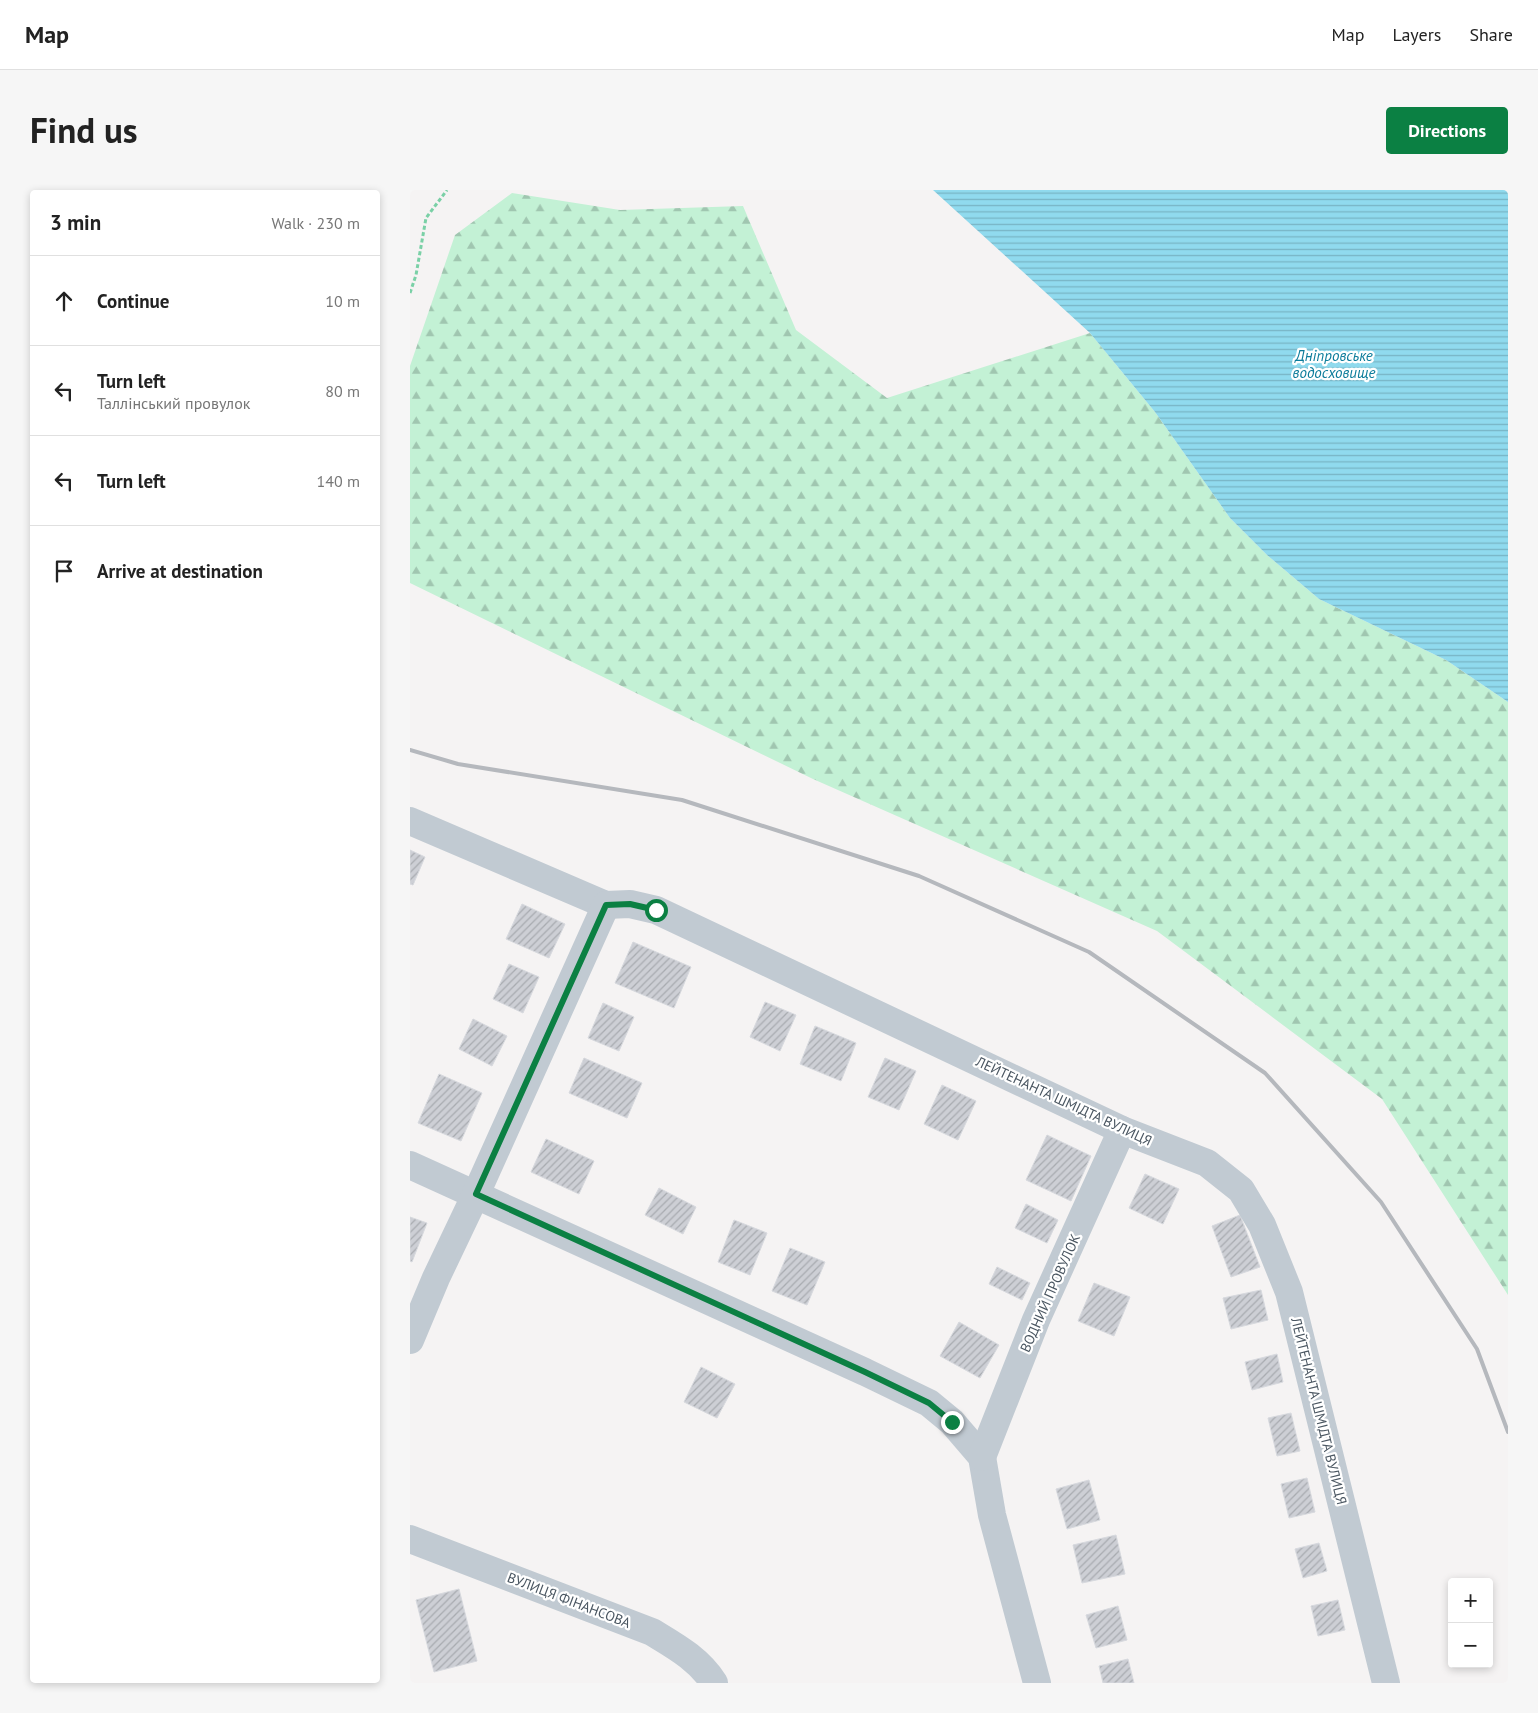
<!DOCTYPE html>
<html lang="en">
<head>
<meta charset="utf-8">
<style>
	:root { --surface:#fff; --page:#f6f6f6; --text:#222; --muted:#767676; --line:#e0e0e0; --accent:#0b8043 }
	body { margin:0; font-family:"PT Sans",sans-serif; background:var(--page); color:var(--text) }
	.controls { position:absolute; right:15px; bottom:15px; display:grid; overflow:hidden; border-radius:5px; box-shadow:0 2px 8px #0003 }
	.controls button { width:45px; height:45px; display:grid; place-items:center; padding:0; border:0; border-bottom:1px solid var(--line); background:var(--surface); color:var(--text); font:25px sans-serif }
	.stop { position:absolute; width:15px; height:15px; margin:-11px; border:4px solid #0b8043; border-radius:50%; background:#fff }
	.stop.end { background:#0b8043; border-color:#fff; box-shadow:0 1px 5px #0008 }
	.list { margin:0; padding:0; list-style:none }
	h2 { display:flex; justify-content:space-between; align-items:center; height:65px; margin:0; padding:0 20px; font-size:21px }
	h2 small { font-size:16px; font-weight:400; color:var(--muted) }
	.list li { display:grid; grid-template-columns:32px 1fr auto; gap:15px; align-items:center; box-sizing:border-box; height:90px; padding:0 20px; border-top:1px solid var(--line) }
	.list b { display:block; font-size:19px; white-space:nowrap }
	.list p { margin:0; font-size:16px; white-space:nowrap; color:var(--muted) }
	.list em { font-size:16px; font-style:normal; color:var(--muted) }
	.icon { flex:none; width:28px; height:28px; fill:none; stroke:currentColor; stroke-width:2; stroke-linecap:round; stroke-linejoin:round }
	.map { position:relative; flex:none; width:1098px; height:1493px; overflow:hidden; border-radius:5px }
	header { display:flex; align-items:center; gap:30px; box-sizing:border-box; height:70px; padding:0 25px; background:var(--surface); border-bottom:1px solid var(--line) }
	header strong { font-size:24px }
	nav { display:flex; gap:28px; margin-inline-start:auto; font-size:18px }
	.intro { display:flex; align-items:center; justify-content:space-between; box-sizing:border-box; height:120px; padding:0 30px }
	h1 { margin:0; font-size:35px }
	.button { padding:12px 22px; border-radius:5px; background:var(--accent); color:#fff; font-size:18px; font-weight:700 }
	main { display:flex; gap:30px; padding:0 30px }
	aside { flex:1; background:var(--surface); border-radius:5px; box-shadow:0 2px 8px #0003 }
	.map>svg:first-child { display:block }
	.forest { fill:url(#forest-firs) }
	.water { fill:url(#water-rules) }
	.building { fill:url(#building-hatch); stroke:#d7d9de }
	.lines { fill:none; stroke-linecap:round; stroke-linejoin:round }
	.path { stroke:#7ad0a6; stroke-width:3; stroke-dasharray:4 2.5; stroke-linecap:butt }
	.minor { stroke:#c1cad2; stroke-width:28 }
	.rail { stroke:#b5b8bd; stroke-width:4 }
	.route { stroke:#0b8043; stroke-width:6 }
	.labels { text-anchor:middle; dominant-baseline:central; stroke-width:4.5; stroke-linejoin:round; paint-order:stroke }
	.street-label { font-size:14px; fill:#4a5661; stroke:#fff }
	.water-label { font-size:15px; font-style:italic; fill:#0c7c9b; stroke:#fff }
</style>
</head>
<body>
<header>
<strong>Map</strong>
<nav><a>Map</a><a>Layers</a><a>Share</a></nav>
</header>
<div class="intro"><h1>Find us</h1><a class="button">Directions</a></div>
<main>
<aside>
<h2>3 min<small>Walk · 230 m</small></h2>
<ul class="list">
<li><svg class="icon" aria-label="ahead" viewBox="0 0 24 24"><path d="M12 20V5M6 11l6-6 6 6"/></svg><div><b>Continue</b></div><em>10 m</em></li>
<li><svg class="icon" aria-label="left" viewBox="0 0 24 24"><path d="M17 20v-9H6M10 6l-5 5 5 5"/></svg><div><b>Turn left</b><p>Таллінський провулок</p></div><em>80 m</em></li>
<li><svg class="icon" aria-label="left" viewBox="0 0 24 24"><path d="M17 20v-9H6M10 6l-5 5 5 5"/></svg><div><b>Turn left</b></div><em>140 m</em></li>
<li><svg class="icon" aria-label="arrive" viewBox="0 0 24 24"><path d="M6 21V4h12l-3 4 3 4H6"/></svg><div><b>Arrive at destination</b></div></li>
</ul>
</aside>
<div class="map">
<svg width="1098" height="1493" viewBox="0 0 1098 1493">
	<defs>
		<pattern id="forest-firs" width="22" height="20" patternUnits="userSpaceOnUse" patternTransform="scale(1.25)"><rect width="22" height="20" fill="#c3f1d5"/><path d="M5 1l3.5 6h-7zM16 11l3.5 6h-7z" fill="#a0c6b0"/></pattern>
		<pattern id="water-rules" width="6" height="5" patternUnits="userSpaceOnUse" patternTransform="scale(1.25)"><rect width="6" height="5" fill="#90daee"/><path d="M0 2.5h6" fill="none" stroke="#78b4c4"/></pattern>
		<pattern id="building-hatch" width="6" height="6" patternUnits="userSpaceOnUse" patternTransform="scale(1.25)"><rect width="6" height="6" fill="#cdcfd5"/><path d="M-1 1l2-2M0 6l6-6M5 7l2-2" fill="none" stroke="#a8abb0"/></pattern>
	</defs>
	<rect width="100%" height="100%" fill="#f5f3f3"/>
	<polygon class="forest" points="102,3 210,20 333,16 386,140 477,208 680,143 745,222 820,328 857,365 909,409 1036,470 1098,512 1098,1105 972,909 747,741 403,589 0,393 0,176 45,45"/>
	<polygon class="water" points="523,0 1098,0 1098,512 1036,470 909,409 857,365 820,328 745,222 680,143"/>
	<g class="building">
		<polygon points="0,660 15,667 3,695 0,694"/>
		<polygon points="112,714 155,734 139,768 96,749"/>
		<polygon points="223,752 281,777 264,818 205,793"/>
		<polygon points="99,774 129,787 113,823 83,809"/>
		<polygon points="355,812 386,825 370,861 340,847"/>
		<polygon points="193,813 224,827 209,861 178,848"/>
		<polygon points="63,829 97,846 82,876 49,859"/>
		<polygon points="405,836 446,853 431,891 390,874"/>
		<polygon points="174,868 232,893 217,928 159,903"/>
		<polygon points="475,868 506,881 489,920 458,907"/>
		<polygon points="29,884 72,903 51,951 8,933"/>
		<polygon points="532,895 566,911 548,950 514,934"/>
		<polygon points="637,945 681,966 661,1011 616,990"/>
		<polygon points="136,949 184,971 169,1004 121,982"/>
		<polygon points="735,984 769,999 753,1034 719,1018"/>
		<polygon points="249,998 286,1017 273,1044 235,1025"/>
		<polygon points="616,1014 648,1030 637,1053 605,1038"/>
		<polygon points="830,1025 850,1077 821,1087 802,1036"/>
		<polygon points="0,1027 17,1033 2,1072 0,1071"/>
		<polygon points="324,1030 357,1043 340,1085 308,1072"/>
		<polygon points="380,1058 415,1072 397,1115 362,1101"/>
		<polygon points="587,1077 620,1093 612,1110 579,1094"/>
		<polygon points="684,1093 720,1107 704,1146 668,1131"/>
		<polygon points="851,1100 858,1130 821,1139 813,1108"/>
		<polygon points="549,1132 589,1155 570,1188 530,1166"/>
		<polygon points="867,1164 873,1192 842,1200 835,1172"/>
		<polygon points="291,1177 325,1194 307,1228 274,1212"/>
		<polygon points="881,1223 890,1261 867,1266 858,1228"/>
		<polygon points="897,1288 905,1322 879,1328 871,1294"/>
		<polygon points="679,1290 690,1330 657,1339 646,1299"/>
		<polygon points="706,1345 715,1384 672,1393 663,1355"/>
		<polygon points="909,1353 917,1381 893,1388 885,1359"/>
		<polygon points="49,1399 67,1471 24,1482 6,1410"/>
		<polygon points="928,1410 935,1440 908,1446 901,1416"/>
		<polygon points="708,1416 717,1450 686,1458 676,1425"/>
		<polygon points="718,1469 724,1493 693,1493 689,1476"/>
	</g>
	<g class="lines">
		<polyline class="path" points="0,103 6,85 16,28 37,0"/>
		<g class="minor">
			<polyline points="0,631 196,715 220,714 246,720 712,940 797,973 831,1000 852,1035 879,1102 976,1493"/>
			<polyline points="0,975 455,1182 519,1213 542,1232 572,1267 582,1325 627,1493"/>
			<polyline points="0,1150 26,1088 66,1004 196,715"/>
			<polyline points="572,1267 626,1130 712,940"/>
			<path d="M0,1349L242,1442C265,1456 289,1469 304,1493"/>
		</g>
		<polyline class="rail" points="0,560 48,574 272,610 509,686 679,762 855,883 971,1012 1067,1159 1098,1242"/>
	</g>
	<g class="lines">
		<polyline class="route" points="246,720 220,714 196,715 66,1004 455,1182 519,1213 542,1232"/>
	</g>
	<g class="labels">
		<g class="street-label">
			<text transform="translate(654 911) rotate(25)">ЛЕЙТЕНАНТА ШМІДТА ВУЛИЦЯ</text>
			<text transform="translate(640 1103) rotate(-66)">ВОДНИЙ ПРОВУЛОК</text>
			<text transform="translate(909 1221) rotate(76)">ЛЕЙТЕНАНТА ШМІДТА ВУЛИЦЯ</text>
			<text transform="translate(159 1410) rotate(21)">ВУЛИЦЯ ФІНАНСОВА</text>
		</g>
		<g class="water-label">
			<text x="924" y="165">Дніпровське<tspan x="924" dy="17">водосховище</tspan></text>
		</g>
	</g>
</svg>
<div class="controls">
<button>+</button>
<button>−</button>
</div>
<div class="stop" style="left:246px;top:720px"></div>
<div class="stop end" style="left:542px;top:1232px"></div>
</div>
</main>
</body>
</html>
